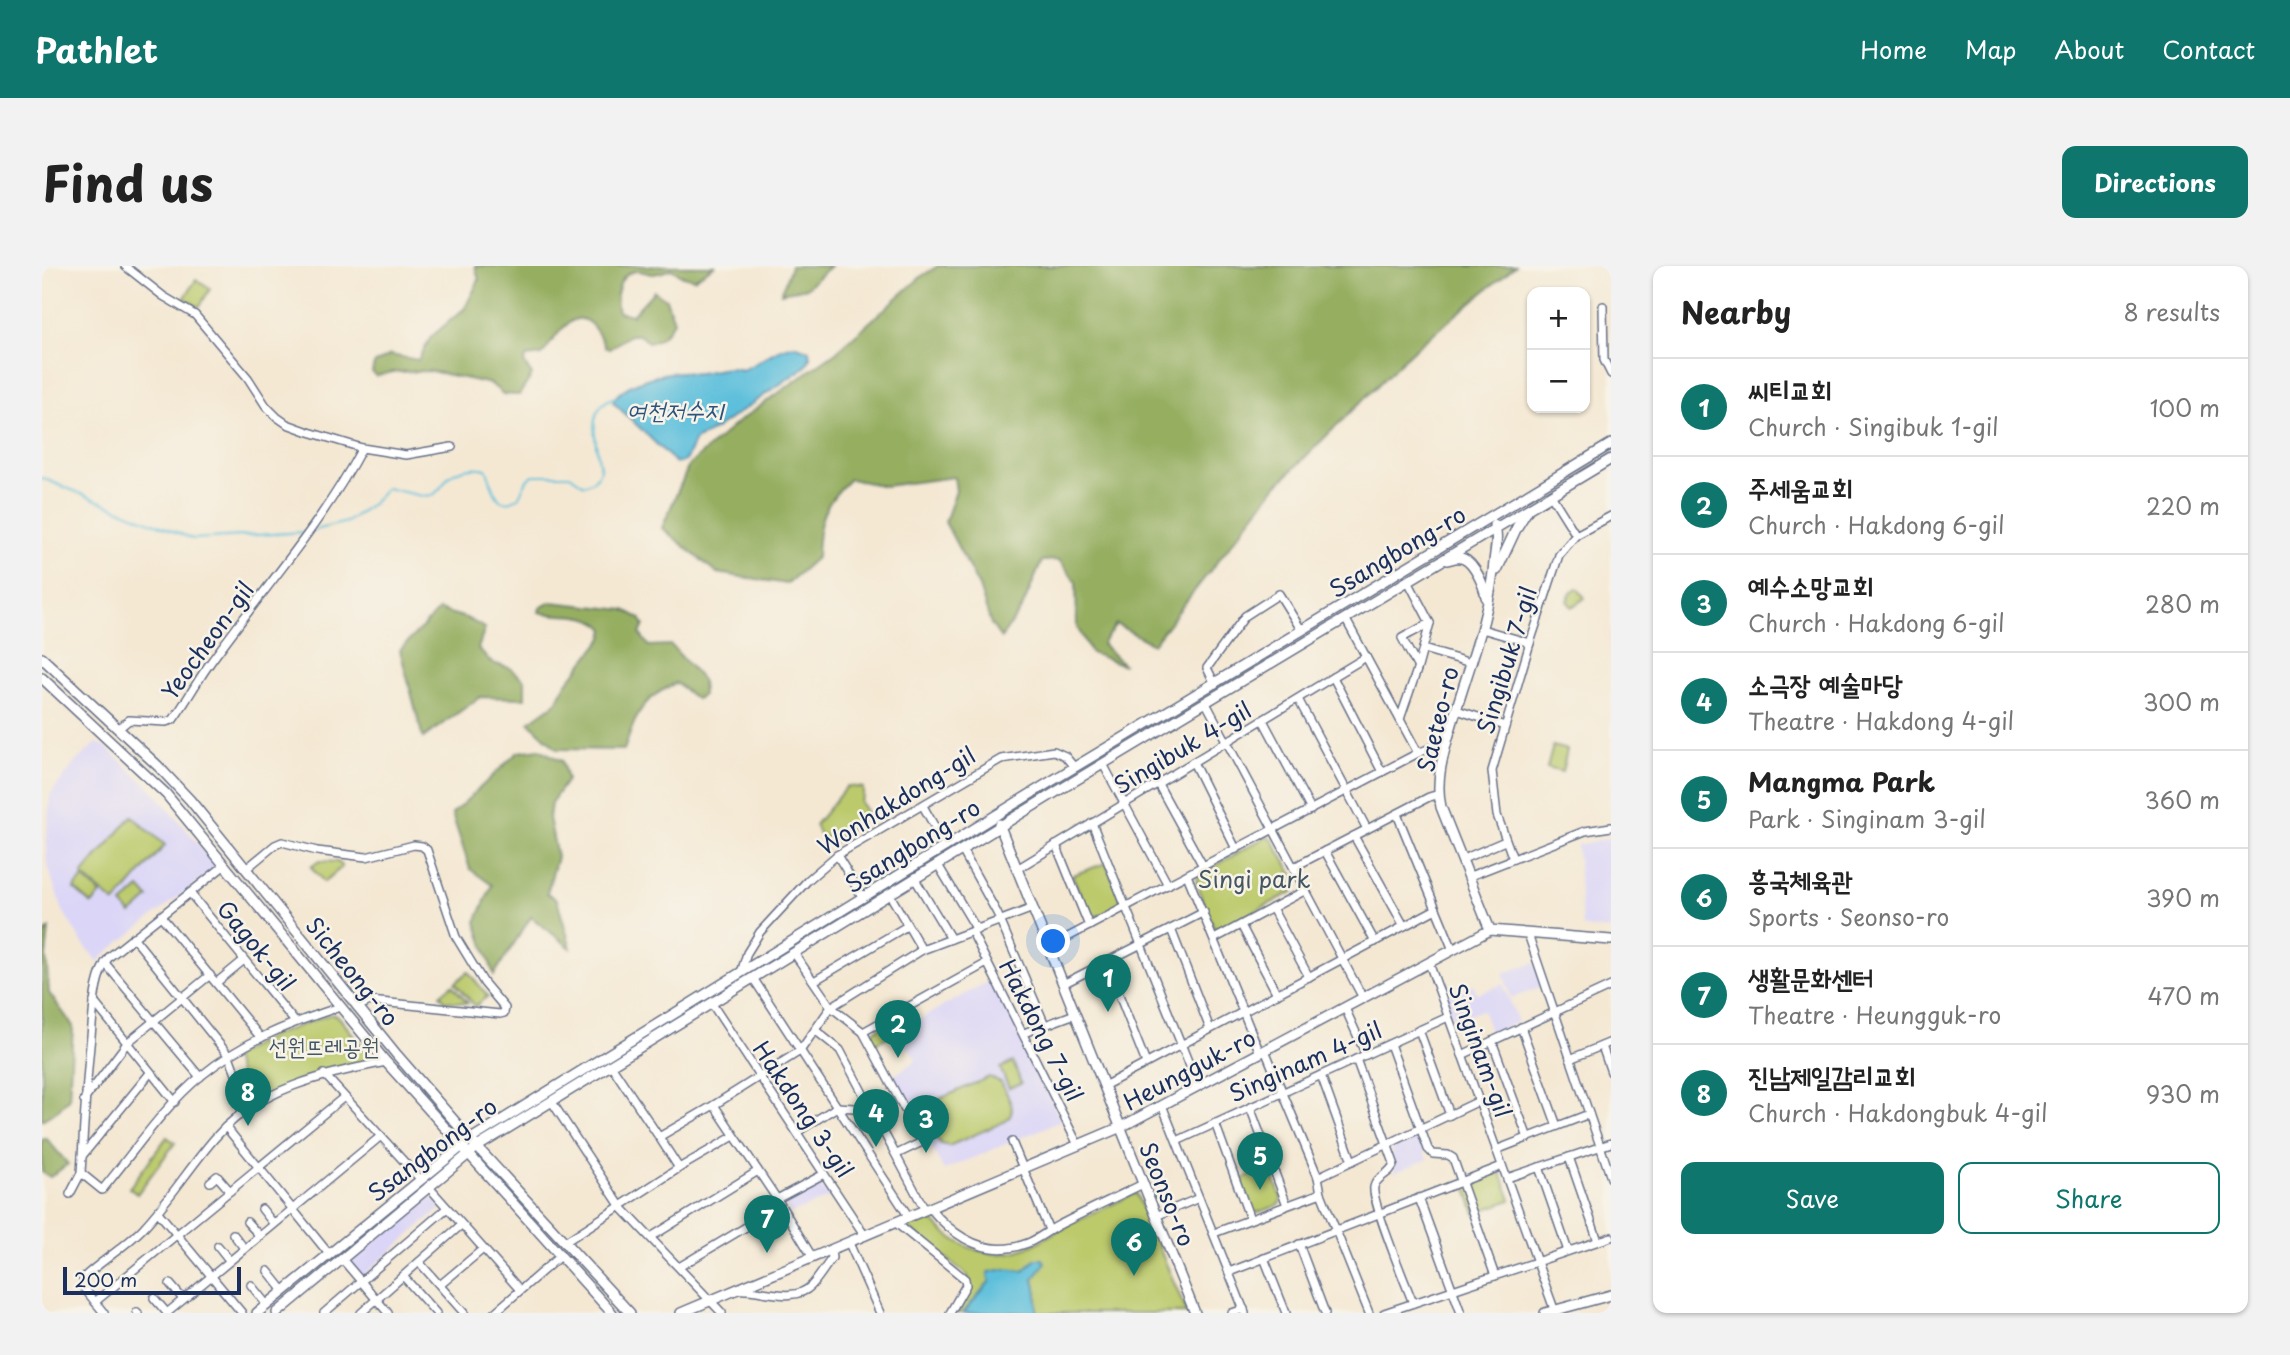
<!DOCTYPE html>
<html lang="en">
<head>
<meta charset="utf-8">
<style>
	:root { --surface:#fff; --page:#f2f2f2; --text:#222; --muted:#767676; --line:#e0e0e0; --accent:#0f766e }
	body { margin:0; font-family:"Playpen Sans","Poor Story",sans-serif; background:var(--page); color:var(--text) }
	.controls { position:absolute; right:21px; top:21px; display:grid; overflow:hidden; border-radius:14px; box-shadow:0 2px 5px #0004 }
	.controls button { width:63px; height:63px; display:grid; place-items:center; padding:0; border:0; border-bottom:2px solid var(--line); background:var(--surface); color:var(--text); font:35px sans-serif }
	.scale { position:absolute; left:21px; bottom:18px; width:178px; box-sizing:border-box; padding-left:7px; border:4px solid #1b2f5e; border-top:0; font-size:19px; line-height:24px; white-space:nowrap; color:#1b2f5e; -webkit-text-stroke:5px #f7f3e8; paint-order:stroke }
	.you { position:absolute; left:1012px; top:676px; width:24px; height:24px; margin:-18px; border:5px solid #fff; border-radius:50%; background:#1a73e8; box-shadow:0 0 0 10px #1a73e833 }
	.badge { display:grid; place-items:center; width:46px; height:46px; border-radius:50%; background:var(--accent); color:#fff; font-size:23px; font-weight:700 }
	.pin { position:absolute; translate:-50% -58px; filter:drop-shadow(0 2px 4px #0008) }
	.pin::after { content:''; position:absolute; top:37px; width:24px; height:21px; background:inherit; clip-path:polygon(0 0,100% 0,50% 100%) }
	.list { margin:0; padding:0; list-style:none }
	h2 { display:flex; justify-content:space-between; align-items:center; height:91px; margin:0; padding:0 28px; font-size:30px }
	h2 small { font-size:23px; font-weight:400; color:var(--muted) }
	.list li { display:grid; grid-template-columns:46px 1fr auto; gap:21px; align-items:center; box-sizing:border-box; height:98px; padding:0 28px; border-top:2px solid var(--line) }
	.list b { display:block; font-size:26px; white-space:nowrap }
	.list p { margin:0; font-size:23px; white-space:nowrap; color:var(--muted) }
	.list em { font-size:23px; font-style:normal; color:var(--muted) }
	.actions { display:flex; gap:14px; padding:21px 28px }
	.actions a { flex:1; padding:16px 0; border:2px solid var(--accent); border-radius:14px; text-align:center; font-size:24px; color:var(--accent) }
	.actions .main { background:var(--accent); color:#fff }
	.map { position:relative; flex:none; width:1569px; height:1047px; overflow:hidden; border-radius:14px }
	header { display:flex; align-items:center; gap:42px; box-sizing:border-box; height:98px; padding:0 35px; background:var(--accent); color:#fff }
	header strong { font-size:33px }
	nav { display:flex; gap:38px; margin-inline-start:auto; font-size:24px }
	.intro { display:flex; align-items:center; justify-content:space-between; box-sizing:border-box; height:168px; padding:0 42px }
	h1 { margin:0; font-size:49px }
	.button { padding:18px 32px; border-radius:14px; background:var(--accent); color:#fff; font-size:24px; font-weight:700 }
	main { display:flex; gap:42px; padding:0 42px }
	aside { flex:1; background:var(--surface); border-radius:14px; box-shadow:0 2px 5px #0004 }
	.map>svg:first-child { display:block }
	.built { fill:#dbd6f7 }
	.green { fill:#bcca6c; stroke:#6c7c65; stroke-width:2 }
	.forest { fill:#95ae60; stroke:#586e5f; stroke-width:2 }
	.water { fill:#5dbfdb; stroke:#3c779c; stroke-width:2 }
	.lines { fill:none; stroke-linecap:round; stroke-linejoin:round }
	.stream { stroke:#5dbfdb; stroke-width:2 }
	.minor-casing { stroke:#677087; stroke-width:10 }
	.tertiary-casing { stroke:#677087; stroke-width:12 }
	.minor { stroke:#fff; stroke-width:7 }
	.tertiary { stroke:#fff; stroke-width:9 }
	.labels { text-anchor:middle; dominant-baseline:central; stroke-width:5; stroke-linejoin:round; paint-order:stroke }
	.street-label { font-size:23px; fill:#1b2f5e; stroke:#f7f3e8 }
	.park-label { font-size:23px; fill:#435662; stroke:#f7f3e8 }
	.water-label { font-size:24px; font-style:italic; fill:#2c537d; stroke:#f7f3e8 }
</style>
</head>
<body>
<header>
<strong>Pathlet</strong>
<nav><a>Home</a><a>Map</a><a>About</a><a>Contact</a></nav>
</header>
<div class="intro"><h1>Find us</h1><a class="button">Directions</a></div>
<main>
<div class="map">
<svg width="1569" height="1047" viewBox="0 0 1569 1047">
	<rect width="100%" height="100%" fill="#f7f3e8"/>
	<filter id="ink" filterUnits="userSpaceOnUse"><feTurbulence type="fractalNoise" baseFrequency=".0143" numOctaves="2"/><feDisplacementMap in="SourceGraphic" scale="14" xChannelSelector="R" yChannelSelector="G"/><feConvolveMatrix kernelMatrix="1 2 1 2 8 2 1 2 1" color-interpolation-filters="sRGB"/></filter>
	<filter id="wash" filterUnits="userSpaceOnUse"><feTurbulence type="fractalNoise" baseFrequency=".00686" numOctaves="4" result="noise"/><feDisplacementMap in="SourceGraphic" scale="28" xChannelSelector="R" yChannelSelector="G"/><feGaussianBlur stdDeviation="1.57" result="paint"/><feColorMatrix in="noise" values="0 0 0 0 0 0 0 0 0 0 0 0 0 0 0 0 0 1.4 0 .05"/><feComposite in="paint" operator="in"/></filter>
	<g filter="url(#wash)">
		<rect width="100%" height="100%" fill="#f4e8d3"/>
		<g class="built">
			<polygon points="55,477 63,480 110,524 143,562 174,601 67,685 56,696 39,675 21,645 5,600 4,578 8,529 35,494"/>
			<polygon points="1569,572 1569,664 1540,661 1535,579"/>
			<polygon points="1492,697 1501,721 1469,732 1461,707"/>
			<polygon points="951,713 1019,855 902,904 850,811 874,794 856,765"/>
			<polygon points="1431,718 1435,728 1461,718 1476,756 1449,767 1440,744 1412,755 1402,729"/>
			<polygon points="1372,870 1376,871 1384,891 1387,893 1351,907 1353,903 1349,883 1351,880"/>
			<polygon points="777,918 782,926 786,925 790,930 748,948 742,937 766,926"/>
			<polygon points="384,932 390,932 399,942 319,1011 309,999 310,995"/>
		</g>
		<g class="green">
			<polygon points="154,14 168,23 157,41 142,33"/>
			<polygon points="1535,322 1543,332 1530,341 1525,335 1529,327"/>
			<polygon points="1511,480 1525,484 1520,506 1505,502"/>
			<polygon points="805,520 821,522 821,530 818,536 826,548 793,576 777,568 773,559"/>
			<polygon points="90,550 123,579 73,637 40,609"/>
			<polygon points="1225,570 1230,573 1254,614 1252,625 1179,663 1172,662 1154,617 1156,610"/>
			<polygon points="277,595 296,596 300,601 282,616 269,601"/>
			<path d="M1064,597L1079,633C1074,645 1060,652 1048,650L1030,609Z"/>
			<polygon points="41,612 59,628 50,638 32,623"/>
			<polygon points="98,622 107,632 89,648 80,638"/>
			<polygon points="426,706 446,730 433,740 413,717"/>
			<polygon points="410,719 426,737 403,735 398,729"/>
			<path d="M289,748L296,750L331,793L330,796C284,807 241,816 202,844L205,829L191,791L230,770Z"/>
			<polygon points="845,757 851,767 833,778 827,768"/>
			<polygon points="971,796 979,817 967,822 958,802"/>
			<path d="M947,811L959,816C965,830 977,843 964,855L907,880L899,878C890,868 879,848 890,836Z"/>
			<polygon points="125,871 133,877 95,928 87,922"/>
			<polygon points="1228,903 1240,933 1237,939 1214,947 1209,946 1197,914"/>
			<polygon points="1454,905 1459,907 1469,934 1433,947 1424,920 1428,915"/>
			<path d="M1094,927L1145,1047H915L926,1027V1010L860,957L885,948C908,977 944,997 981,983C994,979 1004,971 1015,965C1041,952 1068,939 1094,927Z"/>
		</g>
		<g class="forest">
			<path d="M433,0H672L652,13L641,10L629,3C624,5 618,7 612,8C607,9 601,4 595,5C576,6 572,32 576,46L590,49L612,25L624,33L632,55C624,66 620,75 606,76L597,69H588L567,83L563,81C540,29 522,59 500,89L484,91L482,97L490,109L477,129L461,128L449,118L389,105L351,106L334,110L330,106L332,98L348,89L376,94L389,71L423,42L437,14Z"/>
			<polygon points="749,0 788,0 764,22 739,27"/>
			<path d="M896,0H1473L1368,87L1235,219L1111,378L1074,358L1060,378L1082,399L1049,387L1035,361L1034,316L1017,294L1000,295L980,342L959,372L949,358L937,321L903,256L914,225L912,211L843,220L808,213C781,238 776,254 775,291L745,318L675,307L620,262L647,199L697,155L794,86L880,10Z"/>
			<path d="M509,336L583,344L598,352L602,359L598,368L607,380L629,379L660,414L661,429L654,433L634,417C597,434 595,448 582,484L515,483L487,456L515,436L524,418L561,372L563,363C544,343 520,353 497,346L498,342Z"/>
			<polygon points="397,344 424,352 443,362 436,383 450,397 468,402 483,414 483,432 438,431 381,472 358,384"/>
			<polygon points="497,483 520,495 525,514 509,537 507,552 515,591 505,627 515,634 529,682 489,651 452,709 434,656 450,619 428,603 410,548 476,486"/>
			<polygon points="7,663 4,690 7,727 31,760 27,832 16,844 0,854 0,670"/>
			<polygon points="4,872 26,898 8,911 0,906 0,874"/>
		</g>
		<g class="water">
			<path d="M753,79L767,85L768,92L764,100L672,164L653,174L643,195L634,197L571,136C578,118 621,106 639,106C645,106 651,108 656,107C670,106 687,99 700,104C721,96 730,83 753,79Z"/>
			<polygon points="994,993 1001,993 1003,997 992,1013 995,1026 995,1047 921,1047 948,1015 946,1010 947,1006 963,1003 982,1005"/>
		</g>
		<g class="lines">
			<g class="stream">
				<polyline points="0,212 151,273 263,266"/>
				<path d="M272,264L305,256L331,237L344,222L380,230L391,229C398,224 401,218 406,212C414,202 433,200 444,203C452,218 451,246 476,232L485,214L491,209H528L542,219L551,215L556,209L558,203C555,177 541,142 573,131"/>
			</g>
		</g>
	</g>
	<g filter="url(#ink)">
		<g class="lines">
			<g class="minor-casing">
				<g id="minor">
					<polyline points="83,0 121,30 153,49 206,112 224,140 235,151 245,158 267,166 320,182"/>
					<polyline points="1561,40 1562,94 1569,108"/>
					<polyline points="1509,229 1534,269"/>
					<polyline points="1303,352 1376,487"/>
					<polyline points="1440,363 1488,377"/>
					<polyline points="1381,383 1429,397"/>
					<polyline points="1375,400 1360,372 1388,357"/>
					<polyline points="1291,411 1340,506"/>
					<polyline points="1173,418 1165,402 1203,350 1237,328 1260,365"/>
					<polyline points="1256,433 1325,563"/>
					<polyline points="1164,437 1321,732"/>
					<polyline points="1415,444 1463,460"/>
					<polyline points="1358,453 1376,401 1388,357 1366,315"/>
					<polyline points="1221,454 1269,544"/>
					<path d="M76,463L87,454L124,456L131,454C144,436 154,417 166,400C218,327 278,261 320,182L364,189L410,181"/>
					<polyline points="1151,496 1194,583"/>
					<polyline points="1061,498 1126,619"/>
					<polyline points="1116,518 1161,600"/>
					<polyline points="881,540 904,581"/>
					<polyline points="1355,548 1411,684"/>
					<polyline points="1050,557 1156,820"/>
					<polyline points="1312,570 1362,660"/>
					<polyline points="1014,579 1047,660"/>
					<polyline points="920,584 955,647 1003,759"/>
					<polyline points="1283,585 1333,676"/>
					<polyline points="795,589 821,632"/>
					<polyline points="1421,593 1463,575"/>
					<polyline points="1471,593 1455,549 1450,505 1488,377 1517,289 1534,269 1569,250"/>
					<path d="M183,599L67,691C51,712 52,744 49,770C44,816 42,861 39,907L60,924C92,886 121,841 159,810C200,776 248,757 298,741"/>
					<polyline points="896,599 935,664"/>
					<polyline points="1252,601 1387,531 1397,528"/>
					<polyline points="204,603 233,579 240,576 275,585 324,591 372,579 380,580 385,584 414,671 442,717 463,742 462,747 458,748 328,735 315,741"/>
					<polyline points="975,603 1324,391"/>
					<polyline points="1145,609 1218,787"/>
					<polyline points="1428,610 1543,565 1569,561"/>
					<polyline points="873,613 909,673"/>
					<polyline points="148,627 253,756"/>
					<polyline points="848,629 880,684"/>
					<polyline points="1230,642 1267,711"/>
					<polyline points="119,650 219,772"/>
					<polyline points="1199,659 1235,728"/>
					<polyline points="1129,663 1168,763"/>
					<polyline points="930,666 1036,879"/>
					<polyline points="1486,668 1569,912"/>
					<polyline points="91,671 187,790 202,829 198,849"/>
					<polyline points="1172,673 1264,624"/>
					<polyline points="1007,681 1376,487 1405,475"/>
					<polyline points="752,687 789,741 821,766 880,876 855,888"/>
					<polyline points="1064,696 1104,797"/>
					<polyline points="63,697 158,811"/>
					<polyline points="1387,697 1512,1043 1512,1047"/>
					<polyline points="699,707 705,687 718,666 766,614 795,589 959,493 1012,485 1023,490 1032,501"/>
					<polyline points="711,712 867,951"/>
					<polyline points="772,715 865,660"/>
					<polyline points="174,717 202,694"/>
					<polyline points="1021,718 1162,646"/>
					<polyline points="52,736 133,836"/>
					<polyline points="670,738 823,970"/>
					<polyline points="1303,742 1324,789"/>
					<polyline points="1479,761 1515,860"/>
					<polyline points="773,764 798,784 883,944"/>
					<polyline points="1377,764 1408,849"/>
					<polyline points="821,766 945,697"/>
					<polyline points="982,767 1033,748"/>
					<polyline points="1450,775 1486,872"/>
					<polyline points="1348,778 1386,883 1391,888 1406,889 1411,892 1453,1010"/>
					<polyline points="1560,780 1569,806"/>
					<polyline points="1223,784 1276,911 1279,927 1327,1047"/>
					<polyline points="1420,789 1569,720"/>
					<path d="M1314,793L1352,897C1349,909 1334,910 1332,921C1329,935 1364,1019 1371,1037"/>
					<polyline points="1528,793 1569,776"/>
					<polyline points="569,799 617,871 672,839 735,933 771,992"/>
					<polyline points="282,808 378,913"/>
					<polyline points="1279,809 1310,895"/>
					<polyline points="1062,820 1394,643"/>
					<polyline points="42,834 85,777 168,709"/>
					<polyline points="510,836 579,941 680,1047"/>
					<polyline points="672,839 758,785 789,741 880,684 991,642"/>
					<polyline points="1120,839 1203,1047"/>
					<polyline points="1208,841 1245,939"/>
					<polyline points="1173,857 1208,953"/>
					<polyline points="184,861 287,988"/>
					<polyline points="755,866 795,841 829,843"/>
					<polyline points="617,871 637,902"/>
					<polyline points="1135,875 1406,751"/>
					<polyline points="970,876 1007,964"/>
					<polyline points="1454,884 1547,848"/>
					<polyline points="40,890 108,807"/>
					<polyline points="1527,891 1556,975"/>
					<polyline points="1497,901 1526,985"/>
					<polyline points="1276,911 1437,835"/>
					<polyline points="1465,912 1569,877"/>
					<polyline points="168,916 175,910 188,925"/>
					<polyline points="386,920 478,1024"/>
					<polyline points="28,928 39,907"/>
					<polyline points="1377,932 1419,1047"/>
					<polyline points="735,933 782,908"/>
					<path d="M888,942C913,972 946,993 986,977C998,972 1008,963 1019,958C1046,944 1074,931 1101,918"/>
					<polyline points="220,943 231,957"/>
					<polyline points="116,946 200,1047"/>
					<polyline points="1114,950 1157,932"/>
					<polyline points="205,956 217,969"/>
					<polyline points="854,957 923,1013 924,1019 908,1047"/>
					<polyline points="1172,967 1279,927"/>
					<polyline points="191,968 202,982"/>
					<polyline points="609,971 716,905"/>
					<polyline points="523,976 637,902 692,870"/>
					<polyline points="807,977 838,1047"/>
					<polyline points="1257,978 1283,1047"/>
					<polyline points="176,980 187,994"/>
					<polyline points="1222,992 1244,1047"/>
					<polyline points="300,993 346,1047"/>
					<polyline points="377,996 422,1047"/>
					<polyline points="637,1001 739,940"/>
					<polyline points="226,1005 242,1025"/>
					<polyline points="1187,1006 1460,900"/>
					<polyline points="361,1010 394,1047"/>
					<polyline points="128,1018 141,1033"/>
					<polyline points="209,1019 225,1039"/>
					<polyline points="398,1019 441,983"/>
					<path d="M696,1024C719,1022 751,1038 769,1020C777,1012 783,1001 790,992L789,985"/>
					<polyline points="112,1032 125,1047"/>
					<polyline points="53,1036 302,831"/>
					<polyline points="95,1046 96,1047"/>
					<path d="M62,1047L42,1022L41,1012C60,994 85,980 102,961C128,933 148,901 172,873C216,822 282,808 344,796"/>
					<polyline points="125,1047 339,870"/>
					<polyline points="282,1047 405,942"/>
					<polyline points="319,1047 419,959"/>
					<polyline points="452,1047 518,990"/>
					<polyline points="1190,1047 1202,1043"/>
					<polyline points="1342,1047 1569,971"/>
				</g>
			</g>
			<g class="tertiary-casing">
				<g id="tertiary">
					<path d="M1452,259C1457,270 1453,284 1452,296C1448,349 1427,400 1412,451C1404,480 1392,511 1399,541L1448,664L1569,674"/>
					<path d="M1405,294C1410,293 1416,290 1422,293C1433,298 1442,320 1444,331"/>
					<polyline points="1455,304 1475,261 1485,245"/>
					<polyline points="0,392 116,500 148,534 355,789 435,881 588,1047"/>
					<polyline points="0,412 124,528 344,796 570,1047"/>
					<polyline points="957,558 1153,1047"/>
					<polyline points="215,1047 429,873 1008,516 1569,178"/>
					<polyline points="235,1047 435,881 1014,526 1569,193"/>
					<polyline points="639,1047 1079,861 1448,664"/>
					<polyline points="1503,1047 1569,1029"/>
				</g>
			</g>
			<use href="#minor" class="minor"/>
			<use href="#tertiary" class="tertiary"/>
		</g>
	</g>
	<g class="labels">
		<g class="street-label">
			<text transform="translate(1355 285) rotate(-31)">Ssangbong-ro</text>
			<text transform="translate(165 374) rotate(-54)">Yeocheon-gil</text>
			<text transform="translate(1464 394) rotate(-73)">Singibuk 7-gil</text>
			<text transform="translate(1395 453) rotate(-76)">Saeteo-ro</text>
			<text transform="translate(1140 481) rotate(-31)">Singibuk 4-gil</text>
			<text transform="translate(854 534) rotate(-32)">Wonhakdong-gil</text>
			<text transform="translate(870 579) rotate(-32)">Ssangbong-ro</text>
			<text transform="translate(215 679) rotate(51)">Gagok-gil</text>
			<text transform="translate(311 705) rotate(51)">Sicheong-ro</text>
			<text transform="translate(1000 764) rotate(63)">Hakdong 7-gil</text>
			<text transform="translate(1439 784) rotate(70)">Singinam-gil</text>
			<text transform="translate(1263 795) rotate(-24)">Singinam 4-gil</text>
			<text transform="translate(1147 803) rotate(-28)">Heungguk-ro</text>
			<text transform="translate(762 843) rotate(56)">Hakdong 3-gil</text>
			<text transform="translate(390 883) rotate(-37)">Ssangbong-ro</text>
			<text transform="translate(1126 928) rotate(68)">Seonso-ro</text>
		</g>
		<g class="park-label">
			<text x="1212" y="612">Singi park</text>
			<text x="282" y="779">선원뜨레공원</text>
		</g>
		<g class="water-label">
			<text x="633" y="143">여천저수지</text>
		</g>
	</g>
</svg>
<div class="controls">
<button>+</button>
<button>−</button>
</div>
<div class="scale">200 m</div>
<div class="you"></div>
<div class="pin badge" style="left:1066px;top:746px">1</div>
<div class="pin badge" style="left:856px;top:792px">2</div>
<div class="pin badge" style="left:884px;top:887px">3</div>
<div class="pin badge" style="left:834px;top:881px">4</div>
<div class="pin badge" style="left:1218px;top:924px">5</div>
<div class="pin badge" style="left:1092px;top:1010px">6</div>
<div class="pin badge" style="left:725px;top:987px">7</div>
<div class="pin badge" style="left:206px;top:860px">8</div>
</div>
<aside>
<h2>Nearby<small>8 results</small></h2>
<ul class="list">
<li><span class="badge">1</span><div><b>씨티교회</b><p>Church · Singibuk 1-gil</p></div><em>100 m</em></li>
<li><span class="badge">2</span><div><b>주세움교회</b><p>Church · Hakdong 6-gil</p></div><em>220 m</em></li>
<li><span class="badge">3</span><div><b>예수소망교회</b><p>Church · Hakdong 6-gil</p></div><em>280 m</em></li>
<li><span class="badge">4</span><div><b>소극장 예술마당</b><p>Theatre · Hakdong 4-gil</p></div><em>300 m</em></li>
<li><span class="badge">5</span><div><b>Mangma Park</b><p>Park · Singinam 3-gil</p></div><em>360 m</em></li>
<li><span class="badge">6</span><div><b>흥국체육관</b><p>Sports · Seonso-ro</p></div><em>390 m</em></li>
<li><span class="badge">7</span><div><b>생활문화센터</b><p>Theatre · Heungguk-ro</p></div><em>470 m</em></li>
<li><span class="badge">8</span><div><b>진남제일감리교회</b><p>Church · Hakdongbuk 4-gil</p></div><em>930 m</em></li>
</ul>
<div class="actions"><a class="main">Save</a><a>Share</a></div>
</aside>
</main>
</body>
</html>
